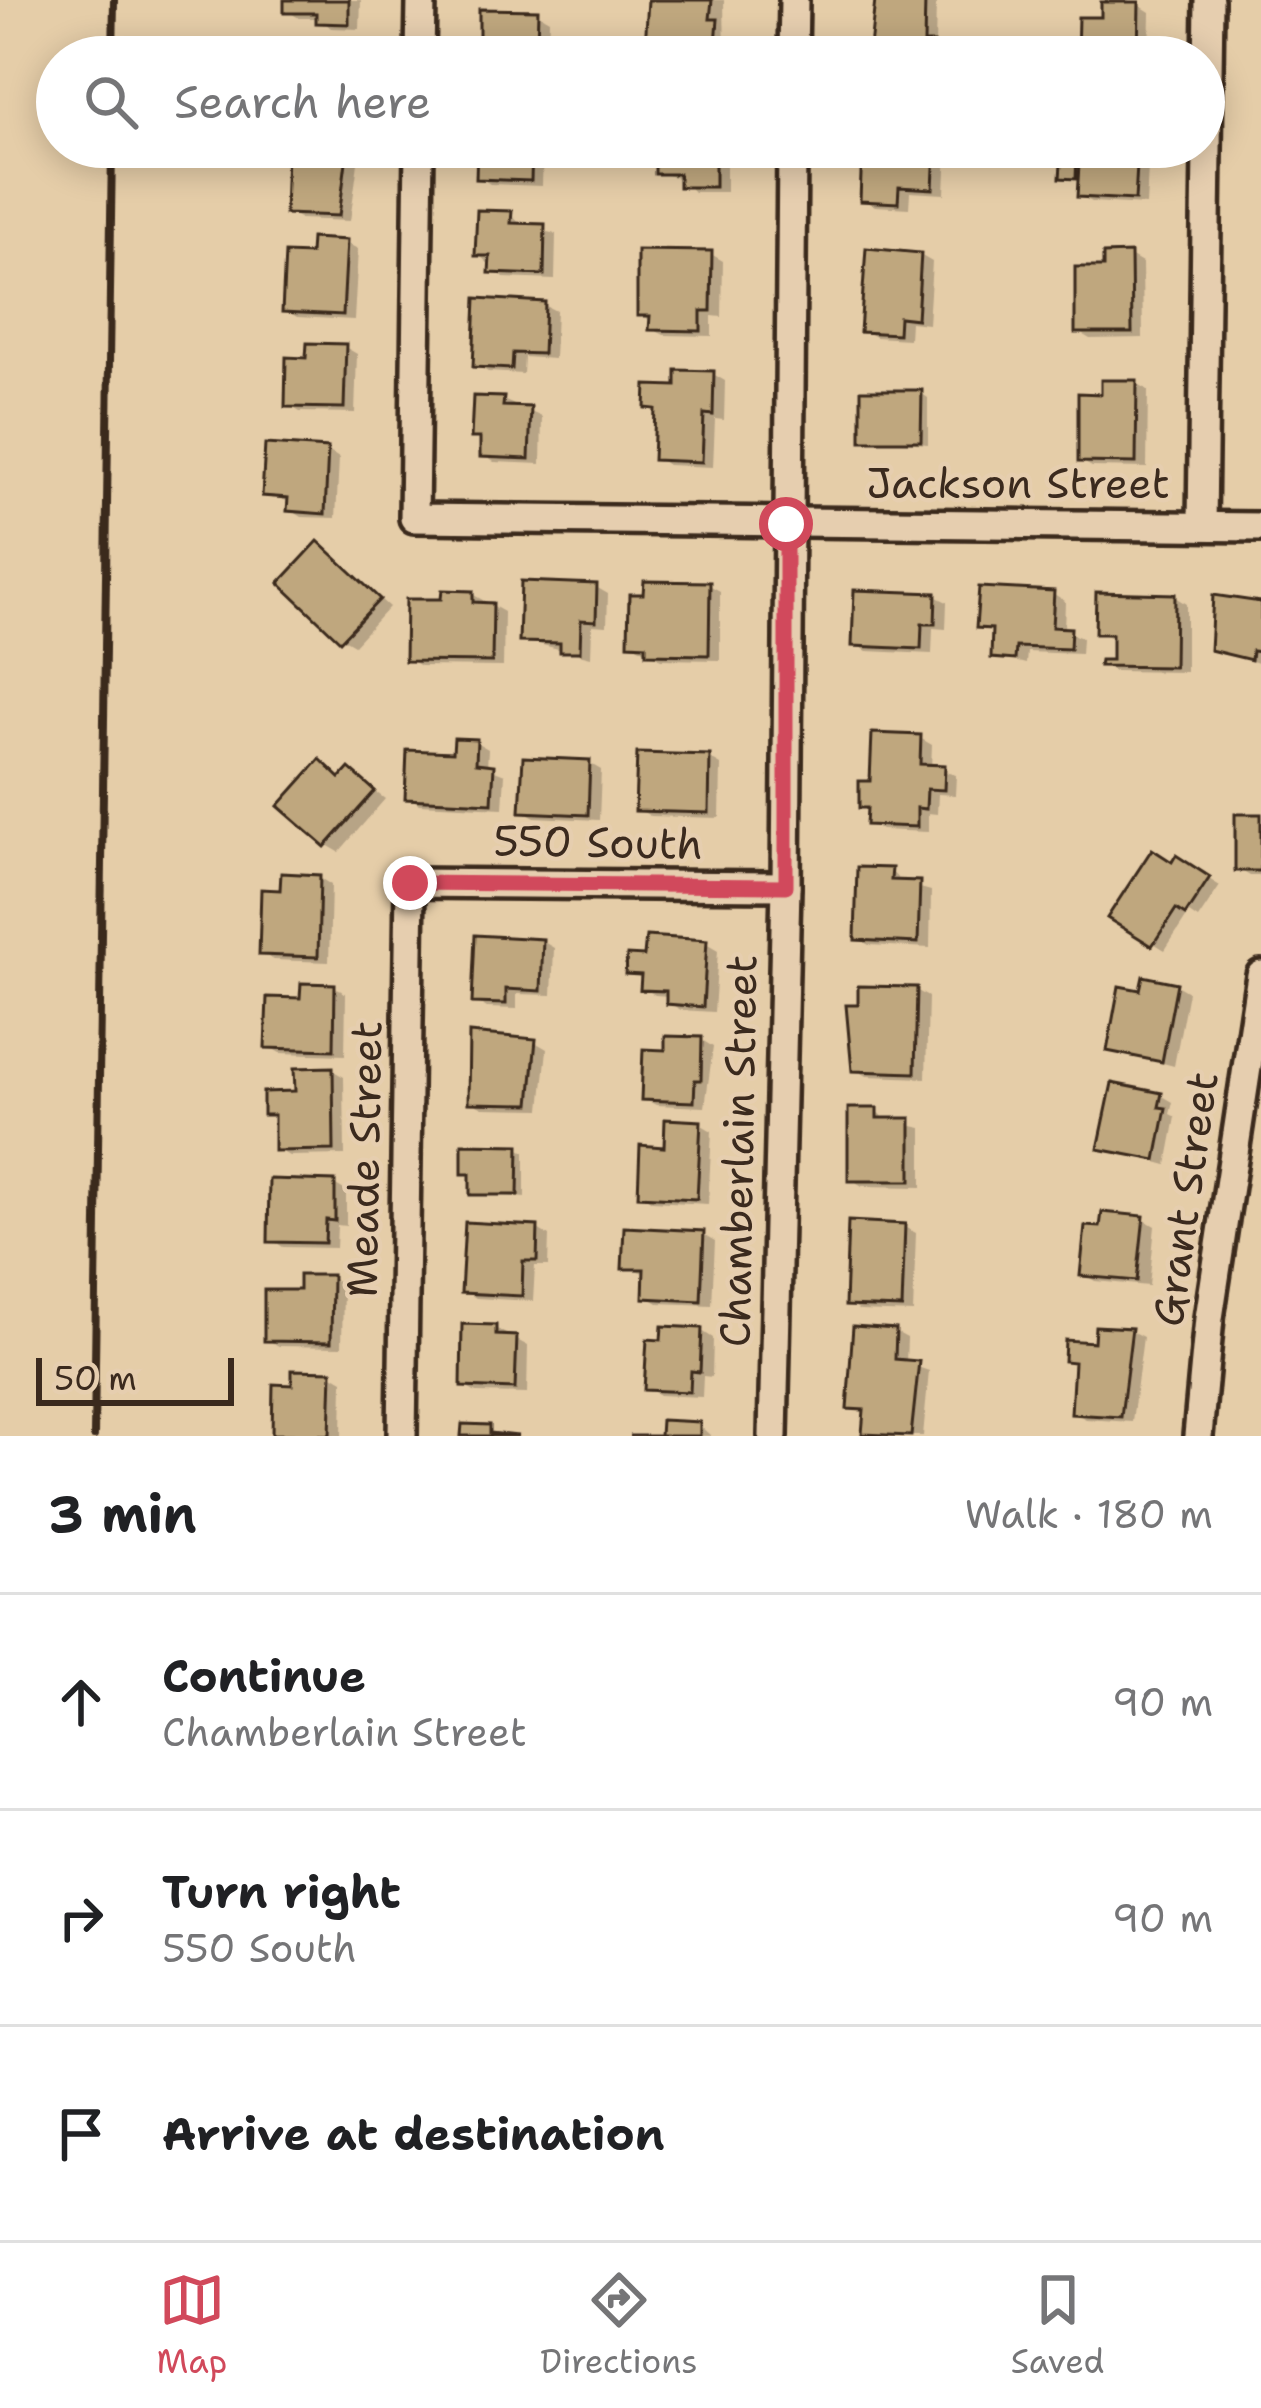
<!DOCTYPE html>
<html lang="en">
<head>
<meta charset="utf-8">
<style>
	:root { --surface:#fff; --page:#f2f2f2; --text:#202124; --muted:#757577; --line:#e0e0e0; --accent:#d1495b }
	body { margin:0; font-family:"Shantell Sans",sans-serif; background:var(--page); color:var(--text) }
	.scale { position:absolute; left:36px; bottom:30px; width:198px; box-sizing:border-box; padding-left:12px; border:6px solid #3b2a1e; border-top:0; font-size:33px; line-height:42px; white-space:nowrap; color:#3b2a1e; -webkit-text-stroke:9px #e6ceaf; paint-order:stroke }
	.stop { position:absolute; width:36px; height:36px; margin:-27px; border:9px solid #d1495b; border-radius:50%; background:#fff }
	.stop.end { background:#d1495b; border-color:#fff; box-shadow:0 3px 12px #0008 }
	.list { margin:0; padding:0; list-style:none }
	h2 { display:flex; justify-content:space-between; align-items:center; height:156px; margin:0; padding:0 48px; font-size:51px }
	h2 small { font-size:39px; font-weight:400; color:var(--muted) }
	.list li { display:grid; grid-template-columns:78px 1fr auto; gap:36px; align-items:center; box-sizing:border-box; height:216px; padding:0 48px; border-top:3px solid var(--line) }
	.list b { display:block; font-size:45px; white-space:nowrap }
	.list p { margin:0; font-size:39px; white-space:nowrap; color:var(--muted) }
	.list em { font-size:39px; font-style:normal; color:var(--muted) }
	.icon { flex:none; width:66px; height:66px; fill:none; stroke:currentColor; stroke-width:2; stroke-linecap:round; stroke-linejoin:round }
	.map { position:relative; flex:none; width:1261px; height:1436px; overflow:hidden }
	.search { position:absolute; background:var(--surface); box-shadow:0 6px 30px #0003; left:36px; right:36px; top:36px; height:132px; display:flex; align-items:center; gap:30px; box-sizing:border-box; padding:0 42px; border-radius:66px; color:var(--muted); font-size:45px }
	.sheet { height:804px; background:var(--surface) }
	nav { display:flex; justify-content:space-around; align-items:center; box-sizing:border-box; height:168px; border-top:3px solid var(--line); background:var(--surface); font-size:33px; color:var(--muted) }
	nav a { display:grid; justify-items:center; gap:6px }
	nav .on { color:var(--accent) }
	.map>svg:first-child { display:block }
	.shadow { fill:#0003 }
	.building { fill:#bfa77e; stroke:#3b2a1e; stroke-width:3 }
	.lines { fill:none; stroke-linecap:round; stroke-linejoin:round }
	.street-casing { stroke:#3b2a1e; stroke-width:36 }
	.street { stroke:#e6ceaf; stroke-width:27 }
	.rail { stroke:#3b2a1e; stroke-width:8 }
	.route { stroke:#d1495b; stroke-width:15 }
	.labels { text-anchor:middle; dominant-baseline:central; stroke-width:9; stroke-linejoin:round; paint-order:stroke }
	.street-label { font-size:42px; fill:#3b2a1e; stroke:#e6ceaf }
</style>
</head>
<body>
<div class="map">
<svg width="1261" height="1436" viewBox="0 0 1261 1436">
	<rect width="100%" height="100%" fill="#e5cda8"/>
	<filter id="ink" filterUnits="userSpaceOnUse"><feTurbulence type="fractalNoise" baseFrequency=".00833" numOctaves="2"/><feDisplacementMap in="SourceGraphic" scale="24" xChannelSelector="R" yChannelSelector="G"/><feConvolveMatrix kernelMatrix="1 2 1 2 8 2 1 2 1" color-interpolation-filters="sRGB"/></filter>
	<g filter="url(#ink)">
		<g class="shadow">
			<polygon points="287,0 361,0 360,29 331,28 319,18 299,18 287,11"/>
			<polygon points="651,0 724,0 725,57 682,57 648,45"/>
			<polygon points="878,0 936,2 935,47 945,57 874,57"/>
			<polygon points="1139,5 1150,12 1149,57 1080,57 1104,20"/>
			<polygon points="537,13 549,20 548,48 565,57 482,57"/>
			<polygon points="480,147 543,147 542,186 490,184 479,177"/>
			<polygon points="658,147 726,147 726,192 694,192 682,179 658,173"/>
			<polygon points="865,147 947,147 945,194 910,192 909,208 875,206 863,199"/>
			<polygon points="1101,147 1149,147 1146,205 1092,202 1080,196 1081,179 1066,178 1077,153 1101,152"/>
			<polygon points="346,157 358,163 350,221 300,219 288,212"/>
			<polygon points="511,214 522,226 556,234 555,280 504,278 478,254"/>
			<polygon points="346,243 358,249 354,320 297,317 285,310 313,258"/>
			<polygon points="711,254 723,261 722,317 712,316 712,336 664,335 652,329 653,322 640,314"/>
			<polygon points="920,255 932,262 928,324 910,322 909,339 875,337 863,330"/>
			<polygon points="1130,256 1142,263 1143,338 1090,339 1078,332 1106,270"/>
			<polygon points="544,305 556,311 554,359 524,357 523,374 488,372 476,365"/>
			<polygon points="345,347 357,354 355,413 300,412 288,405"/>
			<polygon points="713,374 725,381 724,420 715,419 713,467 668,465 657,458 658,412 648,407"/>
			<polygon points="1137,383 1148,390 1147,468 1092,467 1081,461 1104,397"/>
			<polygon points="921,393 928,398 928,444 864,439"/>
			<polygon points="503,400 542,417 541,464 494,462 483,455 483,441 474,436"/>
			<polygon points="328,451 339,458 336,518 302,517 291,510 291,502 265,495"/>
			<polygon points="319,545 389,607 354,645 342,638"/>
			<polygon points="709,585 720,591 720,660 661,659 631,643"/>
			<polygon points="596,587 608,594 607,626 592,625 591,657 522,640"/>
			<polygon points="472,594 504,612 503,667 420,666 408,659 444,602"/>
			<polygon points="1054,594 1065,601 1064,631 1082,638 1081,654 1027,652 1026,664 994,656 995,633 979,626"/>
			<polygon points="935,596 947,602 946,629 933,628 932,654 867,651 855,644"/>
			<polygon points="1175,597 1186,604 1186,672 1114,671 1102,665 1115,663 1115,639 1099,633"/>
			<polygon points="1261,603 1261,664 1213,648"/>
			<polygon points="920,738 932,745 931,768 956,775 955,795 938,794 937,814 928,813 928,832 881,830 869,823 870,811 862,806 873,784"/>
			<polygon points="476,742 488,749 487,767 505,774 503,808 420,804 408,797"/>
			<polygon points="709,758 721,765 720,818 650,816 638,809"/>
			<polygon points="320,763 342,779 349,772 385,799 339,852 327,845"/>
			<polygon points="589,763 601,770 599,820 535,817 523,811"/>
			<polygon points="1261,817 1261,876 1250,876 1238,869"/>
			<polygon points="1177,859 1220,886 1198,919 1189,913 1165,950 1111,917"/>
			<polygon points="891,871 902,883 931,891 930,948 869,945 858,939"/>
			<polygon points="320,878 331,885 329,962 274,960 262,954"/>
			<polygon points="542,941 554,948 552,995 517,994 517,1009 487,1008 475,1001"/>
			<polygon points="706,943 718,950 714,1012 681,1010 669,1003 669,996 655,995 643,988 644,979 629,972 647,960"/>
			<polygon points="1176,985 1188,992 1174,1066 1110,1049 1142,994"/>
			<polygon points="335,987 346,994 345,1055 280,1053 268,1046 303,1001"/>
			<polygon points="916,990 928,997 926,1078 867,1076 855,1069 861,1008"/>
			<polygon points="702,1040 713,1047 705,1107 656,1105 644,1099 668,1053"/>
			<polygon points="535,1042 547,1049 541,1109 483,1108 471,1102"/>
			<polygon points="332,1070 344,1077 345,1155 289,1156 277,1149 277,1119 266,1113"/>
			<polygon points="1161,1095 1173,1102 1170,1114 1176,1117 1167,1165 1102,1147"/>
			<polygon points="876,1111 888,1121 922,1128 922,1187 862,1186 851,1179"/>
			<polygon points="700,1124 712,1131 708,1204 652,1201 641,1194 667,1150"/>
			<polygon points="518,1148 525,1152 525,1198 473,1193 473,1177 465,1172"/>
			<polygon points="334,1184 346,1191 346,1226 337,1225 336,1248 283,1247 272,1240"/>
			<polygon points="1143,1219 1155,1226 1149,1286 1095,1281 1083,1274 1103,1231"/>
			<polygon points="904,1227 916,1233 913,1313 860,1311 848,1304"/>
			<polygon points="538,1229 549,1236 548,1266 535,1266 533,1301 476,1298 464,1291"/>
			<polygon points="703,1234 715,1241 712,1305 658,1303 646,1296 647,1274 626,1267"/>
			<polygon points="331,1278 343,1285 342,1347 279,1346 267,1340 302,1293"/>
			<polygon points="495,1328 528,1346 527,1394 476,1393 464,1386"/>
			<polygon points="702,1331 713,1338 712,1377 703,1376 702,1397 659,1395 647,1388 664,1343"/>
			<polygon points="1131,1331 1143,1337 1132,1422 1086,1419 1074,1413 1077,1365 1067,1359"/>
			<polygon points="896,1332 907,1338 906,1363 929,1371 923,1436 872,1436 866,1432 867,1414 850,1407"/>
			<polygon points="331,1374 343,1381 342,1436 275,1432 295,1388"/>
			<polygon points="699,1425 711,1436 663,1436"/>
		</g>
		<g class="building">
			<polygon points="284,0 349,0 349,24 316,23 316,13 284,13"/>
			<polygon points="648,0 712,0 710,19 718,19 715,57 679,57 680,49 645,47"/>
			<polygon points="875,0 925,0 924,43 934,43 934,57 869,57"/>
			<polygon points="1101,2 1139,2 1138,57 1077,57 1078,17 1101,17"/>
			<polygon points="479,9 538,10 537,44 554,45 554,57 479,57"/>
			<polygon points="284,52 333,54 332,57 284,57"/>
			<polygon points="477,147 532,147 531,181 476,179"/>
			<polygon points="655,147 715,147 715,187 679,187 679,174 655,174"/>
			<polygon points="862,147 935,147 933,189 899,187 898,203 860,201"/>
			<polygon points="1138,147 1135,200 1077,197 1080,148"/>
			<polygon points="1062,150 1077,150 1076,179 1060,178"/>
			<polygon points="287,151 347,154 339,216 285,214"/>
			<polygon points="477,210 512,211 511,223 545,224 544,275 489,273 490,256 475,256"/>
			<polygon points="311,238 347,240 343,315 282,312 285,253 310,254"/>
			<polygon points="866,248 921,253 917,319 899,317 898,334 860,332"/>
			<polygon points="637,250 712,251 711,311 701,311 701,331 649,330 650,316 637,316"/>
			<polygon points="1131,253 1132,333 1075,333 1075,267 1103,267 1103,254"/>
			<polygon points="476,298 545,302 543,354 513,353 512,369 473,367"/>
			<polygon points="307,343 346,344 344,408 285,407 286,357 306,358"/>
			<polygon points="676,370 714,371 713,415 704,414 702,462 653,460 655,409 645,408 646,385 676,386"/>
			<polygon points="1101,380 1137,380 1136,463 1078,462 1078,393 1101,394"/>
			<polygon points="861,390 922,390 921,441 861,441"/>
			<polygon points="473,396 504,397 503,406 531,407 529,459 480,457 480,438 471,438"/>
			<polygon points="265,444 328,448 325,514 287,511 288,498 262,496"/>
			<polygon points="318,541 380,599 340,641 279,583"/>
			<polygon points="521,581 597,584 596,621 581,620 580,652 560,652 560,643 519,642"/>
			<polygon points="644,581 710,582 709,655 646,654 646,645 628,644 629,594 643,594"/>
			<polygon points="979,587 1054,591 1052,627 1071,628 1070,649 1016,647 1015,660 991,658 992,629 976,628"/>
			<polygon points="442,590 473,591 473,602 493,603 492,662 405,661 406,599 441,599"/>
			<polygon points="854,590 936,593 935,624 922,624 921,649 852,646"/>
			<polygon points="1096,592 1175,594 1174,667 1099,666 1100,660 1112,660 1112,634 1095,634"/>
			<polygon points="1213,595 1261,602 1261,652 1252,651 1251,660 1210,650"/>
			<polygon points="872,733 921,735 920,764 945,765 944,790 927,789 926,809 917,808 917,827 866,825 867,808 859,808 859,781 870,781"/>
			<polygon points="454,738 477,739 476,763 494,765 492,803 405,799 407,750 453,752"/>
			<polygon points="637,753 710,755 709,813 635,811"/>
			<polygon points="523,757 590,760 588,815 520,812"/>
			<polygon points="320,759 340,778 349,768 375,791 325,847 278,806"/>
			<rect x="1235" y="814" width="26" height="57"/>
			<polygon points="1152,849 1172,862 1176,855 1210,877 1185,915 1176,909 1152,946 1107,918"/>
			<polygon points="857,867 892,868 891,880 920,881 918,943 855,940"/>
			<polygon points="281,873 320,875 318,957 259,955 261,889 280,890"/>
			<polygon points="475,935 543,939 541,991 506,989 506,1004 472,1003"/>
			<polygon points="646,936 707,940 703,1007 666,1004 666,991 640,990 641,975 625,974 627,955 644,956"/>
			<polygon points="1143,976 1177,983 1162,1062 1107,1051 1119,986 1140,990"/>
			<polygon points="301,983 335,984 334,1050 265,1048 267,997 300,998"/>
			<polygon points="858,986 917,987 915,1073 852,1071 846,1005 858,1005"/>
			<polygon points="469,1033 536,1039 530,1104 468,1103"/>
			<polygon points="665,1036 702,1037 701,1080 695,1080 694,1102 641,1100 643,1049 665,1050"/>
			<polygon points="333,1067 334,1150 274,1151 274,1115 263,1115 263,1092 295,1091 294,1068"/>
			<polygon points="1112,1083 1162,1093 1159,1107 1166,1108 1156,1160 1098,1149"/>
			<polygon points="848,1108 877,1108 877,1118 911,1118 911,1181 848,1181"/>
			<polygon points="665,1119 701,1121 697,1199 638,1196 640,1145 664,1147"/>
			<polygon points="462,1144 519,1145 518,1195 470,1195 470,1174 462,1174"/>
			<polygon points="269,1179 335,1181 335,1221 326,1220 325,1243 268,1242"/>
			<polygon points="1102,1212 1144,1216 1137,1281 1080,1276 1085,1226 1100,1227"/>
			<polygon points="848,1221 905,1224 902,1308 845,1306"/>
			<polygon points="465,1222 538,1226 537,1261 523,1261 522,1296 461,1293"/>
			<polygon points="624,1227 704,1231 701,1301 643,1298 644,1269 622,1269"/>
			<polygon points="299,1275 332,1275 331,1342 264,1341 264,1290 299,1290"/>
			<polygon points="462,1324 496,1325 496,1335 517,1336 515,1389 461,1387"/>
			<polygon points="662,1326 702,1328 700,1372 691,1371 690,1392 644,1390 647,1339 661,1340"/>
			<polygon points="853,1326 896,1329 895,1359 919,1361 911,1436 862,1434 864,1410 847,1409"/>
			<polygon points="1095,1326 1132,1328 1121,1417 1071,1414 1074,1362 1064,1361 1065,1340 1094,1342"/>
			<polygon points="292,1370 332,1371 330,1435 272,1434 273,1384 292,1385"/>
			<polygon points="661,1420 700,1422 700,1436 630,1436 660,1436"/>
			<polygon points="462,1424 490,1425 490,1433 518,1436 461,1436"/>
		</g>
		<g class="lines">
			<g class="street-casing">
				<g id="street">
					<polyline points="420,57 421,0"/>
					<polyline points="793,57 794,0"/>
					<polyline points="419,147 414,518 1261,527"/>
					<polyline points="1202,526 1209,0"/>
					<polyline points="402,1436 410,883 786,886"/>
					<polyline points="773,1436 786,886 792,147"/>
					<polyline points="1198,1436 1209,1318 1261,975"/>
				</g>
			</g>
			<use href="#street" class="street"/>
			<g class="rail">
				<polyline points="113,57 114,0"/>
				<polyline points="94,1436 112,147"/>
			</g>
		</g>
	</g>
	<g class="lines" filter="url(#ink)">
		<polyline class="route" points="410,883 786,886 786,524"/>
	</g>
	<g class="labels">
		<g class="street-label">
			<text x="1018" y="483">Jackson Street</text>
			<text transform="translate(598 842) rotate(1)">550 South</text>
			<text transform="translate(738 1151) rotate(-89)">Chamberlain Street</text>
			<text transform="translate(364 1159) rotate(-89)">Meade Street</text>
			<text transform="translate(1185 1199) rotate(-82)">Grant Street</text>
		</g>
	</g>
</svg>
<div class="scale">50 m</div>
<div class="stop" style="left:786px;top:524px"></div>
<div class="stop end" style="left:410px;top:883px"></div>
<div class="search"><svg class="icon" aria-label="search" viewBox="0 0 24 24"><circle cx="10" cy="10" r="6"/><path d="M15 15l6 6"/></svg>Search here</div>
</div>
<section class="sheet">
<h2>3 min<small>Walk · 180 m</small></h2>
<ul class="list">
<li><svg class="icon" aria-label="ahead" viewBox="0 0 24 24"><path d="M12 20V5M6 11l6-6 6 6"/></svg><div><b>Continue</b><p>Chamberlain Street</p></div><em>90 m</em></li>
<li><svg class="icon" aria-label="right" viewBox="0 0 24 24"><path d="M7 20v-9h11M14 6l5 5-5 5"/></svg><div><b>Turn right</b><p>550 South</p></div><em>90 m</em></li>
<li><svg class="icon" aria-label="arrive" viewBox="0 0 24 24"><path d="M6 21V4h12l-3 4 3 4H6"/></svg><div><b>Arrive at destination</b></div></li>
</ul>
</section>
<nav>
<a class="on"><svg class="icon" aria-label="map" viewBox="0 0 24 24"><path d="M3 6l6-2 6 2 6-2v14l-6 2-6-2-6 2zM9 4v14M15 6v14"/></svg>Map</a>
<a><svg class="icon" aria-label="directions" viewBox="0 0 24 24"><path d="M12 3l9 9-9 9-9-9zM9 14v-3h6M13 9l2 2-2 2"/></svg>Directions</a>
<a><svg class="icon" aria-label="saved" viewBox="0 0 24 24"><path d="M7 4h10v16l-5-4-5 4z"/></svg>Saved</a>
</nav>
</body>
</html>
